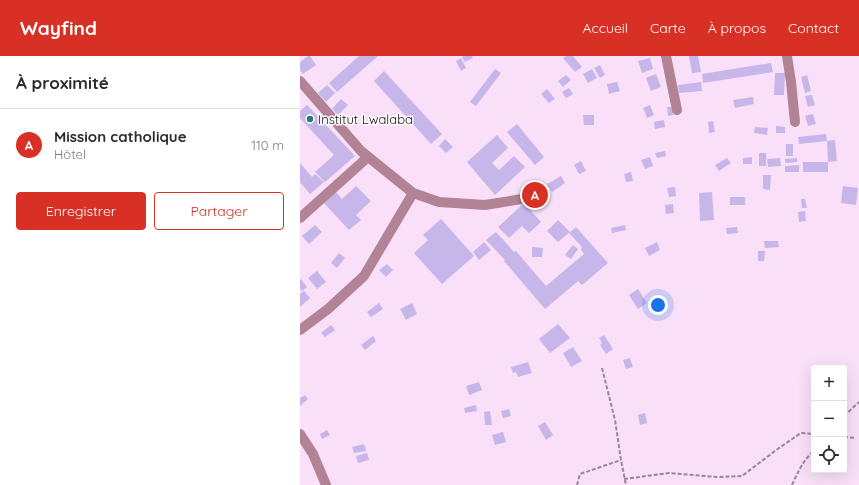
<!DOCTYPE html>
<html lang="fr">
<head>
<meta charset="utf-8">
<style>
	:root { --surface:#fff; --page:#f2f2f3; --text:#2b2b33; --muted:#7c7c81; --line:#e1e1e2; --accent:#d93025 }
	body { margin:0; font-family:Quicksand,sans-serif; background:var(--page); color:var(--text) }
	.controls { position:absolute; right:12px; bottom:12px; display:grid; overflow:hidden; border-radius:4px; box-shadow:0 4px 16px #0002 }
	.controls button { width:36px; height:36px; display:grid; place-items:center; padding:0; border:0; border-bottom:1px solid var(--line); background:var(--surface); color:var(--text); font:20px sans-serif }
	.you { position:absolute; left:358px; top:249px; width:14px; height:14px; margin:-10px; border:3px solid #fff; border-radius:50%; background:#1a73e8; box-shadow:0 0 0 6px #1a73e833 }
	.badge { display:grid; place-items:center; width:26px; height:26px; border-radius:50%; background:var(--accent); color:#fff; font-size:13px; font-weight:700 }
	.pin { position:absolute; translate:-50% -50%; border:2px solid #fff; box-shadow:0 1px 4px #0006 }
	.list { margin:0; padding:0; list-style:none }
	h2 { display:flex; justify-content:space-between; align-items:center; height:52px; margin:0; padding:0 16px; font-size:17px }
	h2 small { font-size:13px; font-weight:400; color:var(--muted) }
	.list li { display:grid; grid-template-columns:26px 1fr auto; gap:12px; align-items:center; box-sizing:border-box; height:72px; padding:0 16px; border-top:1px solid var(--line) }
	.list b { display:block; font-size:15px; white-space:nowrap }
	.list p { margin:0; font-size:13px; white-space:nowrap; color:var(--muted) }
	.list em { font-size:13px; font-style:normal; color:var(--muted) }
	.actions { display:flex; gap:8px; padding:12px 16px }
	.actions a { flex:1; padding:9px 0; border:1px solid var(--accent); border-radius:4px; text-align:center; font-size:14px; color:var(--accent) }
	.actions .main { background:var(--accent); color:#fff }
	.icon { flex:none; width:22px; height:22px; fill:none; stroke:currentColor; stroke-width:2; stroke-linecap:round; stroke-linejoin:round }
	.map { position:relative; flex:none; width:559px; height:429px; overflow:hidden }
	header { display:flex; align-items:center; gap:24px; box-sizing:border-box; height:56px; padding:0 20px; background:var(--accent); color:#fff }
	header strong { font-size:19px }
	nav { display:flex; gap:22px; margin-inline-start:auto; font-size:14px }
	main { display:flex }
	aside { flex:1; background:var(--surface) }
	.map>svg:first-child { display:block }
	.building { fill:#c7b6ea }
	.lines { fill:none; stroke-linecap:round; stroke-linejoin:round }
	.path { stroke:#998798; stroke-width:2; stroke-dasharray:4 2; stroke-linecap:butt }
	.minor { stroke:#b18394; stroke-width:10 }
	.poi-dot { fill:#2d7671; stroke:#fff; stroke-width:1.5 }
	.labels { text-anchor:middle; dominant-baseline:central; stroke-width:3; stroke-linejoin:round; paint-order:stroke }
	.poi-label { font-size:13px; fill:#160d15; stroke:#fff; text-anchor:start }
</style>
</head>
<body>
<header>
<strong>Wayfind</strong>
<nav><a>Accueil</a><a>Carte</a><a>À propos</a><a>Contact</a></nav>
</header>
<main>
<aside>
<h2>À proximité<small></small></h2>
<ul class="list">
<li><span class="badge">A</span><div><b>Mission catholique</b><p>Hôtel</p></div><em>110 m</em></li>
</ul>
<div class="actions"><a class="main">Enregistrer</a><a>Partager</a></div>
</aside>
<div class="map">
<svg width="559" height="429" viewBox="0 0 559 429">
	<rect width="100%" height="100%" fill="#f9e0f8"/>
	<g class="building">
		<polygon points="8,0 10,0 16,9 3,18 0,14 0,6"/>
		<polygon points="59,0 78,0 37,36 29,27"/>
		<polygon points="164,0 172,0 173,2 165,6 162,1"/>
		<polygon points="266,0 273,0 282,11 275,16 263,2"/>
		<polygon points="389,0 398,0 401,16 392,17"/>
		<polygon points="161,2 166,12 161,15 156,5"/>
		<polygon points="350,2 353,13 342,17 338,5"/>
		<polygon points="471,7 473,16 403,27 402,18"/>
		<polygon points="300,9 305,19 300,22 294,12"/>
		<polygon points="195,13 201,17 176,50 170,46"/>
		<polygon points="292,13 297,22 288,27 283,18"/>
		<polygon points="84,15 142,78 131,88 74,25"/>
		<polygon points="475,17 485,17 484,39 474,39"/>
		<polygon points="356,18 361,31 351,35 346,22"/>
		<polygon points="266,19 271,24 263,31 258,25"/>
		<polygon points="507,19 511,35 505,37 501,21"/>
		<polygon points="317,26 320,35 309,38 307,28"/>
		<polygon points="401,26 402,35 379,37 378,29"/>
		<polygon points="27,29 35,37 26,46 18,37"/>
		<polygon points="269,32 273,38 266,42 262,36"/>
		<polygon points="247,33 255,43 249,47 241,38"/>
		<polygon points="512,39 515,49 508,51 505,40"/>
		<polygon points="453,41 454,48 435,52 433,44"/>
		<polygon points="41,43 48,49 38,59 32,53"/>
		<polygon points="7,49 55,100 25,126 15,116 34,99 0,62 0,55"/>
		<polygon points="350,49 354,59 347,62 343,52"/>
		<polygon points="367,51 373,51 373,59 368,60"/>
		<polygon points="513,58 516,68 508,70 505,60"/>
		<polygon points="283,59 294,59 294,69 284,69"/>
		<polygon points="364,64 365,71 355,73 354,66"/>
		<polygon points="413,65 415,76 409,77 408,66"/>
		<polygon points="217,68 244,101 235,109 207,76"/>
		<polygon points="476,70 485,71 485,77 476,77"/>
		<polygon points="455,71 468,72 467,79 454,77"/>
		<polygon points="526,78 527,85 499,88 498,81"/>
		<polygon points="197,79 208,92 192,107 199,114 214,100 225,111 195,139 167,106"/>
		<polygon points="145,83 153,91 146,97 139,90"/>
		<polygon points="535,84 537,105 528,106 527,85"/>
		<rect x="486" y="88" width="7" height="12"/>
		<polygon points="365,95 366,100 357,102 355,97"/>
		<rect x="459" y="97" width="7" height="13"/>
		<polygon points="350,101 353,110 345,113 341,104"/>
		<polygon points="452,101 452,108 443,108 443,102"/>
		<polygon points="427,102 431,107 419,115 415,109"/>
		<polygon points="480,102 481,110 468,111 467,103"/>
		<polygon points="497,102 497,106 485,107 485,103"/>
		<polygon points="281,105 286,115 279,118 274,109"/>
		<rect x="503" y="106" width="25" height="10"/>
		<polygon points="0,107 12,121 15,118 24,126 10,138 0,126"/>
		<polygon points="499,109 499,116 485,116 485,110"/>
		<polygon points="331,116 333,125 326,126 324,118"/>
		<polygon points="463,119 471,119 470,134 463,133"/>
		<polygon points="261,120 265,127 252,136 247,128"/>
		<polygon points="56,130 71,145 56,159 61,164 49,174 24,147 36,136 42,143"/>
		<polygon points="543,130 558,132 556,149 541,147"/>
		<polygon points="375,131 376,140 369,141 367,132"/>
		<polygon points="412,136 414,164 400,165 399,137"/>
		<rect x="430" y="141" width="15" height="8"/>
		<polygon points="501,143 505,143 507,152 502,152"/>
		<polygon points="224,147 241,166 229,177 222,170 209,182 198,171"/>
		<polygon points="373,148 374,157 366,158 365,149"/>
		<polygon points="505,155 506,165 499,166 498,156"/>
		<polygon points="141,163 174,200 142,228 114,197 128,184 123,179"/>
		<polygon points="258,164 270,176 258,186 247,175"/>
		<polygon points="15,169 22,176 9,188 2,180"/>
		<polygon points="325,169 326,174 312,177 311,172"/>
		<polygon points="276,171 308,207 282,229 278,225 245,253 204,205 205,204 186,184 196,176 214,196 216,195 246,230 284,198 281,194 282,191 269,177"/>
		<polygon points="437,171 438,177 427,178 426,172"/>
		<polygon points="464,185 478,185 479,191 465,192"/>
		<polygon points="184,186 191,194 179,204 173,196"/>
		<polygon points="357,186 360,194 349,200 345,192"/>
		<polygon points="273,189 278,193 271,203 265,199"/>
		<polygon points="232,191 243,192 242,201 232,201"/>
		<polygon points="458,195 465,195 464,205 458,205"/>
		<polygon points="39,197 45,202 37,212 31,207"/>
		<polygon points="87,208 93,214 86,221 79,214"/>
		<polygon points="17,215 26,226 17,233 8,222"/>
		<polygon points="1,223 7,231 2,235 0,233 0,224"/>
		<polygon points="338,233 347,247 338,253 329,239"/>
		<polygon points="4,235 10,242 0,251 0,238"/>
		<polygon points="79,247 83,253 71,261 67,256"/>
		<polygon points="112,247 117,258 106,264 100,253"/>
		<polygon points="258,268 270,282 250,297 239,283"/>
		<polygon points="31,269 35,274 25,281 21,277"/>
		<polygon points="304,279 313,293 306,298 300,289 302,287 299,282"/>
		<polygon points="73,280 76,285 65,294 61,289"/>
		<polygon points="273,291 282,305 271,311 263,297"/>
		<polygon points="330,302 333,311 326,313 323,304"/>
		<polygon points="228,306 232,317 218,321 216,316 213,317 211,311"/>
		<polygon points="179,326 182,334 169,339 166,330"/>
		<polygon points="5,339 8,343 0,350 0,342"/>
		<polygon points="176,349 177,355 165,357 164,352"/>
		<polygon points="209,353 211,360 203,362 201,355"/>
		<polygon points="190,355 192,369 185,369 184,356"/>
		<polygon points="345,357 347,367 340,369 338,359"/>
		<polygon points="245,366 253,379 246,384 238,370"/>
		<polygon points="27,374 30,379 22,383 20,378"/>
		<polygon points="203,376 206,386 195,389 192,379"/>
		<polygon points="64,388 66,395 54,397 52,391"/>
		<polygon points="67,397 69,404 58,407 56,400"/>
	</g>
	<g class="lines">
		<g class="path">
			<polyline points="302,312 315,364 321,404 326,429"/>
			<polyline points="544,360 559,346"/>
			<polyline points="544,381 556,382"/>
			<polyline points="324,423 369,417 417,421 442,420 479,392 501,377 514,378"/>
			<polyline points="277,429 280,418 321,404"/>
			<path d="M492,429C498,416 503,404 514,395"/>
		</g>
		<g class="minor">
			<polyline points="366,0 377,54"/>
			<polyline points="487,0 491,26 495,66"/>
			<polyline points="0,25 61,95 113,137 139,146 185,149 222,143 236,135"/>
			<polyline points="0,162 68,101"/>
			<polyline points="0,274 28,253 64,220 113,137"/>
			<polyline points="0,378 13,398 26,429"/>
		</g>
	</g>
	<circle class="poi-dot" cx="10" cy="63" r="4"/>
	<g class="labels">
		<g class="poi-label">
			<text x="18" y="63">Institut Lwalaba</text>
		</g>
	</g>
</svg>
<div class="controls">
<button>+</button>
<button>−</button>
<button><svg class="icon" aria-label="locate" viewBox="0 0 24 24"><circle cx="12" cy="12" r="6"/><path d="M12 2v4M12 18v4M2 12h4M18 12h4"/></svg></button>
</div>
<div class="you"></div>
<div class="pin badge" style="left:235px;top:139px">A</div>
</div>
</main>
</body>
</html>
